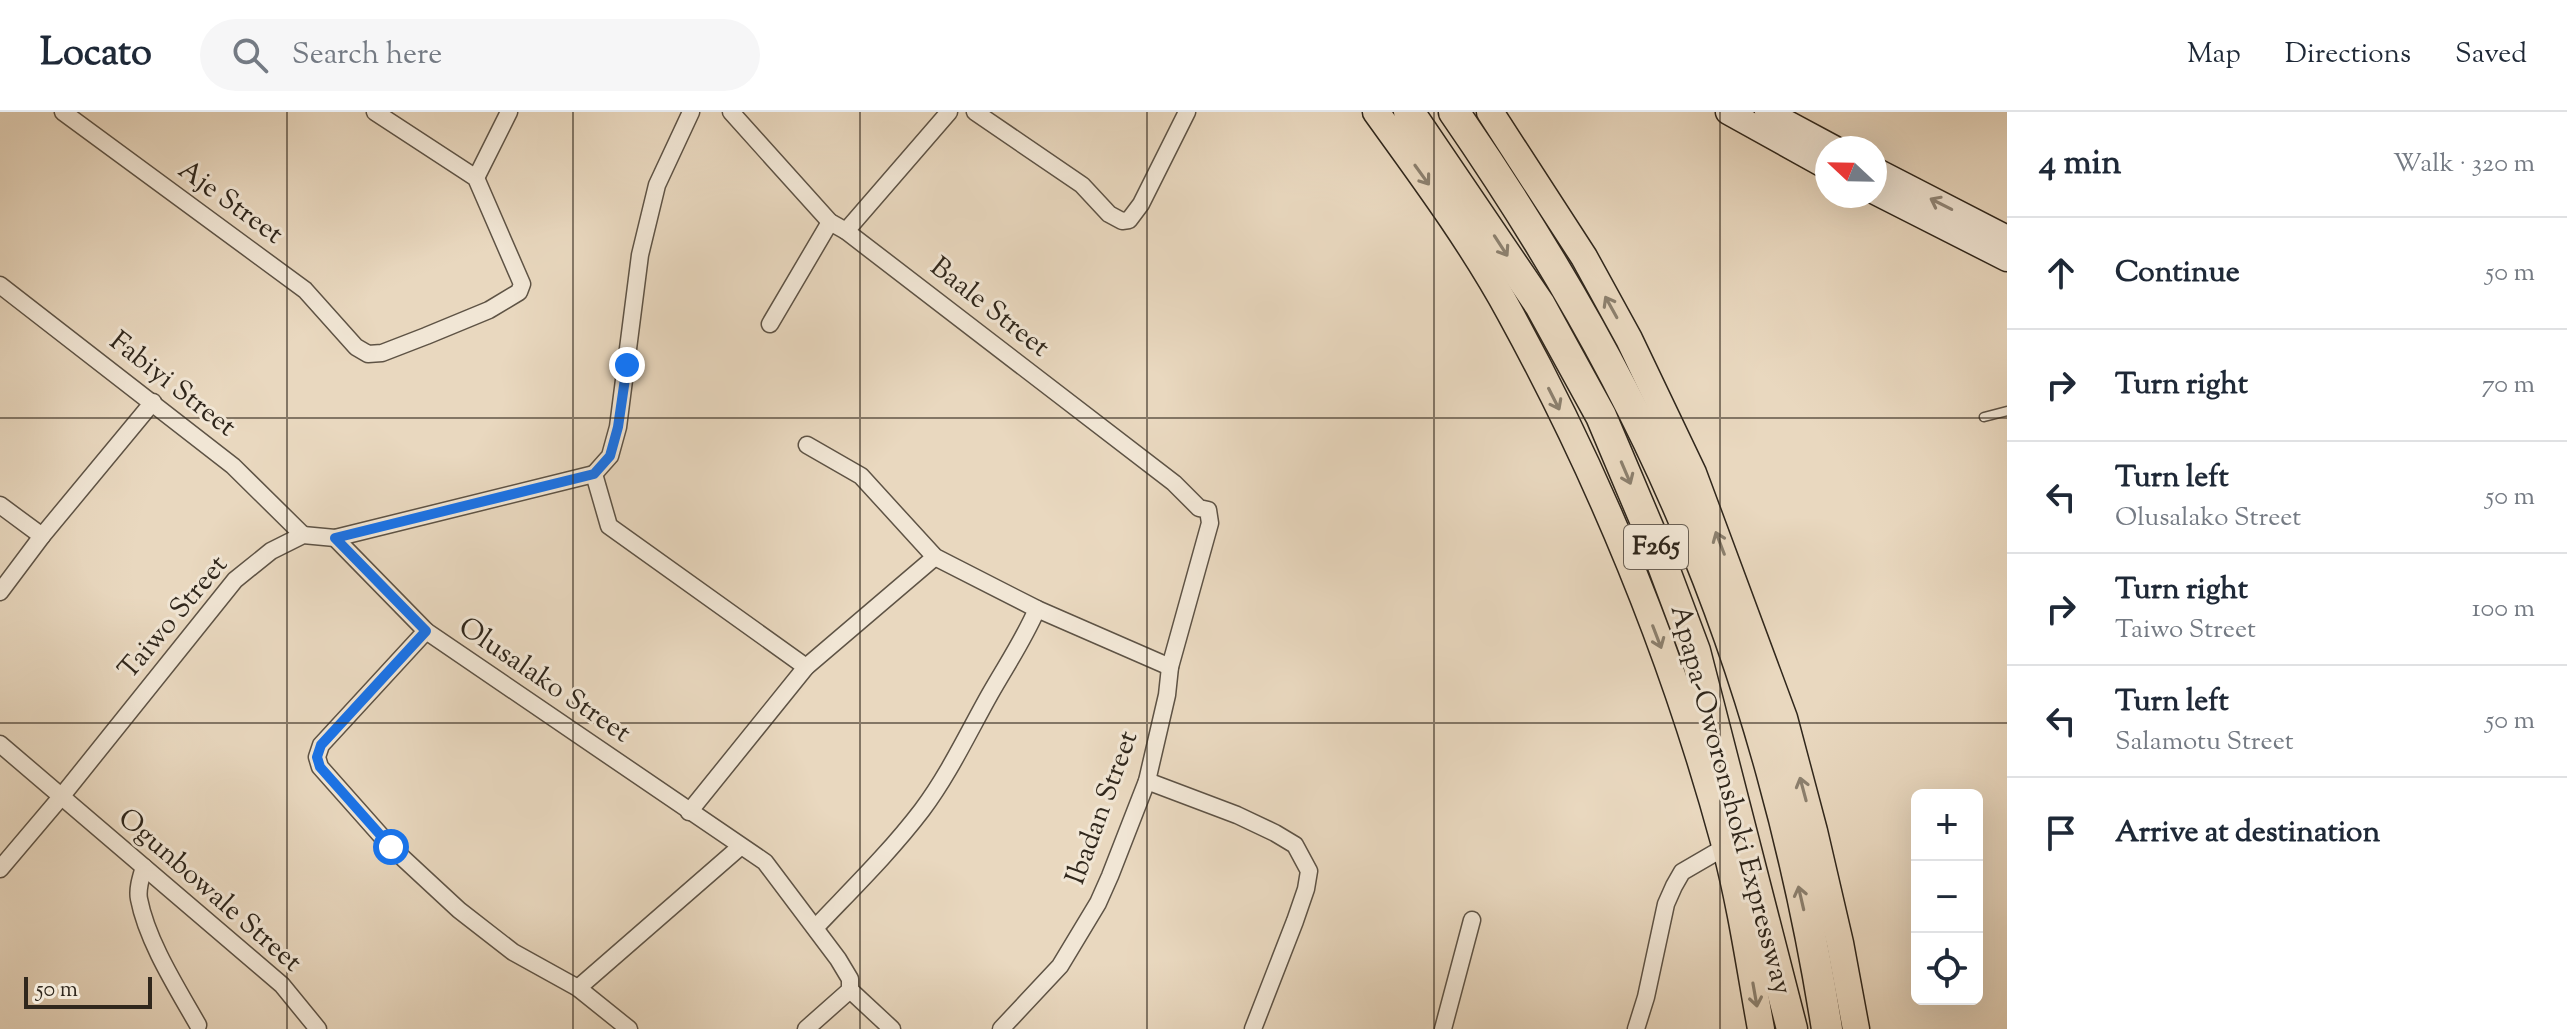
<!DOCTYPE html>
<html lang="en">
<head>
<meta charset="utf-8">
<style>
	:root { --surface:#fff; --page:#f6f6f7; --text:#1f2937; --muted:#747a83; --line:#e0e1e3 }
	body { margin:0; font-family:"Sorts Mill Goudy",serif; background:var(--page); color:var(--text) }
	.controls { position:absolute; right:24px; bottom:24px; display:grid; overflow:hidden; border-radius:12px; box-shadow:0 8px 32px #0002 }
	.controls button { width:72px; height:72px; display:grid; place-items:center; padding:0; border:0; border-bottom:2px solid var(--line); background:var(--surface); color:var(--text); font:40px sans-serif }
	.compass { position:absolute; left:1815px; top:24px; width:72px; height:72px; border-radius:50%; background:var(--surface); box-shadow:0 8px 32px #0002; rotate:292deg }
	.scale { position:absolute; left:24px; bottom:20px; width:128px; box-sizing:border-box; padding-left:8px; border:4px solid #30271c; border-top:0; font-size:22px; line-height:28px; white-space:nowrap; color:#30271c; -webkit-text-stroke:6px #f1e6d5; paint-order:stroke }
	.stop { position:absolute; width:24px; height:24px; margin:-18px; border:6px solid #1a73e8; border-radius:50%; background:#fff }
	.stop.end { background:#1a73e8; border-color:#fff; box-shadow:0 2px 8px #0008 }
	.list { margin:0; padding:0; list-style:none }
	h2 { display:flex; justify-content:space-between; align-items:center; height:104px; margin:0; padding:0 32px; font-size:34px }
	h2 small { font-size:26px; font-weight:400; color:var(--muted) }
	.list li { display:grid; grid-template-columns:52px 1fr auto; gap:24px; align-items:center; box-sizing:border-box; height:112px; padding:0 32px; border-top:2px solid var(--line) }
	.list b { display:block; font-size:30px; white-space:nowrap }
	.list p { margin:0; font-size:26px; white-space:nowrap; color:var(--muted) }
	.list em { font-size:26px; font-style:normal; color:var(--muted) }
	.icon { flex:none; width:44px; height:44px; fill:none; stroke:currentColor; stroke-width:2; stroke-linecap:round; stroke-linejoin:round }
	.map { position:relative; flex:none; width:2007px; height:917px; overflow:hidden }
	header { display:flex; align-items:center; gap:48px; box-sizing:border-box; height:112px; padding:0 40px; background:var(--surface); border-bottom:2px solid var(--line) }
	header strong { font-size:38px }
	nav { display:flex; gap:44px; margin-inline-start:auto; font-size:28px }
	.search { width:560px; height:72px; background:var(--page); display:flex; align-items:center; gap:20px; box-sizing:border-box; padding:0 28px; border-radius:44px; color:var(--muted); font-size:30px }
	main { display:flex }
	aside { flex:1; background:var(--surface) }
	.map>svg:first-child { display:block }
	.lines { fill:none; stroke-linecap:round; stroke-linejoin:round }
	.lane-casing { stroke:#5e5345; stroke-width:11 }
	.street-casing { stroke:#5e5345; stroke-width:19 }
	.secondary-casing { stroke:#30271c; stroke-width:27 }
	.primary-casing { stroke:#30271c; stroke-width:29 }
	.highway-casing { stroke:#30271c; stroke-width:33 }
	.lane { stroke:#f1e6d5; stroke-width:8 }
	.street { stroke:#f1e6d5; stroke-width:16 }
	.secondary { stroke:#f1e6d5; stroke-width:24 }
	.primary { stroke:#e9d8bf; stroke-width:26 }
	.highway { stroke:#e9d8bf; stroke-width:30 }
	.oneway { stroke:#8c806e }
	.oneway2 { stroke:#908678 }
	.route { stroke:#1a73e8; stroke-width:10 }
	.grid { fill:none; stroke:#30271c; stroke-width:2; stroke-opacity:0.55 }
	.labels { text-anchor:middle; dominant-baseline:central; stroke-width:6; stroke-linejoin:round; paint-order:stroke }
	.shield { fill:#f1e6d5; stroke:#6a6054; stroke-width:2 }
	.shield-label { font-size:26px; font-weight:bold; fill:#30271c }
	.street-label { font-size:28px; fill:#30271c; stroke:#f1e6d5 }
</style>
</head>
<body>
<header>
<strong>Locato</strong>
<div class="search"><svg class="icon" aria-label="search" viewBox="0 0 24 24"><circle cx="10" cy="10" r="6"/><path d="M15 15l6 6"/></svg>Search here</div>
<nav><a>Map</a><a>Directions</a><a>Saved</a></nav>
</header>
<main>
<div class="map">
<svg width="2007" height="917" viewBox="0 0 2007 917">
	<rect width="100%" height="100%" fill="#e9d8bf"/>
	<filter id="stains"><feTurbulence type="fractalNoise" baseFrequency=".0025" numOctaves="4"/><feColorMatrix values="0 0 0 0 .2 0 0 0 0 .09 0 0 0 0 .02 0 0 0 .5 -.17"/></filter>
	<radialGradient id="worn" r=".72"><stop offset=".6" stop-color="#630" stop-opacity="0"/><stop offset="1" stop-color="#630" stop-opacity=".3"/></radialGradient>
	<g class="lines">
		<g class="lane-casing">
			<polyline id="lane" points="1984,305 2007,299"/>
		</g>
		<g class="street-casing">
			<g id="street">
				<polyline points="63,0 305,178 356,235 368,242 382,241 426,224 489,198 519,180 522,172 476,66 375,0"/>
				<polyline points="731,0 830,110 846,119 1174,371 1199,396 1208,398 1210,411 1170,555 1167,583 1147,669 1110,764 1098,791 1060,854 1001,917"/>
				<polyline points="975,0 1082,73 1109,102 1122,109 1129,108 1141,92 1187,0"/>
				<polyline points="476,66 509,0"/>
				<polyline points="846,119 949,0"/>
				<polyline points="0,173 233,354 303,423"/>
				<polyline points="770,212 830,110"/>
				<polyline points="807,333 861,364 935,445 1037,497 1170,555"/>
				<polyline points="594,362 610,344 618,315 640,143 657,73 691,0"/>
				<polyline points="594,362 609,414 806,555"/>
				<polyline points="0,393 42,424"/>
				<polyline points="335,426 426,519 765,750 838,847 850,867 850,878 806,917"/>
				<polyline points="0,480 42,424 153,290"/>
				<polyline points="426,519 321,633 317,645 320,655 391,735 459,798 513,840 578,876 629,917"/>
				<polyline points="0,632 282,873 318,917"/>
				<polyline points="1147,669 1237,703 1275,721 1295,733 1309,759 1306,777 1295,809 1253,917"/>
				<polyline points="689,700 806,555 935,445"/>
				<path d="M144,755C141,765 137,777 139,787C147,829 177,876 198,913"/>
				<polyline points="0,757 61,685 235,468 271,439 303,423 335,426 594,362"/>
				<path d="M816,815C852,777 890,740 922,698C949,662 968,621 990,582C1007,552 1023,529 1037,497"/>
				<polyline points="578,876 740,735"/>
				<polyline points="850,878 892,917"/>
				<polyline points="1443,917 1472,808"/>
				<polyline points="1636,917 1646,885 1666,792 1674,774 1682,760 1725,735"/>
			</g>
		</g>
		<g class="secondary-casing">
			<g id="secondary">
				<polyline points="1728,0 1827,55"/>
				<polyline points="1767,0 1834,36"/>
				<polyline points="1875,58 2007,126"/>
				<polyline points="1875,80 2007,147"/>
			</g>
		</g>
		<g class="primary-casing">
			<g id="primary">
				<path d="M1376,0C1423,65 1472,131 1510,201C1602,369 1675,549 1725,733C1741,793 1750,856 1761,917"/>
				<polyline points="1490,0 1584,145 1629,227 1693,361 1784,606 1814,719 1840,831 1856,917"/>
			</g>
		</g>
		<g class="highway-casing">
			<g id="highway">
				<polyline points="1409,0 1540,193 1601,304 1653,427 1695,539 1792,917"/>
				<path d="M1454,0C1543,129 1624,266 1685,411C1753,570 1800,746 1827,917"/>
			</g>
		</g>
		<use href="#lane" class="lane"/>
		<use href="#street" class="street"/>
		<use href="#secondary" class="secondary"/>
		<use href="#primary" class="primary"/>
		<use href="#highway" class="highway"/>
	</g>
	<defs><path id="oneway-shaft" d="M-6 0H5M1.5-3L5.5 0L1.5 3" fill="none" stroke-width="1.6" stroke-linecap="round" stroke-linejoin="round" transform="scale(2)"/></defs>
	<g class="oneway">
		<use href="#oneway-shaft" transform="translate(1422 63) rotate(54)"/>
		<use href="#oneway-shaft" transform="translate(1501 134) rotate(57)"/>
		<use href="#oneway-shaft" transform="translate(1611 195) rotate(-119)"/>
		<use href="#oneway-shaft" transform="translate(1554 287) rotate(63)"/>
		<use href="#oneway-shaft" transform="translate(1626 361) rotate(67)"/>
		<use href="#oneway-shaft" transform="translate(1720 431) rotate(-111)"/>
		<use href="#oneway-shaft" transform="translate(1657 525) rotate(69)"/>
		<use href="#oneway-shaft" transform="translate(1803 677) rotate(-105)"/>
		<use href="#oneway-shaft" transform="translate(1801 786) rotate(-103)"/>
		<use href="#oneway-shaft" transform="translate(1755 883) rotate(80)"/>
	</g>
	<use class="oneway2" href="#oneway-shaft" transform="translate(1941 92) rotate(-153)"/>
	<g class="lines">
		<polyline class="route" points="391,735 320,655 317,645 321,633 426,519 335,426 594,362 610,344 618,315 627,253"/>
	</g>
	<path class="grid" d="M287,0V917M573,0V917M860,0V917M1147,0V917M1434,0V917M1720,0V917M0,306H2007M0,611H2007"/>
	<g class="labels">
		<rect class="shield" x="1624" y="413" width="64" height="44" rx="6"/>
		<g class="shield-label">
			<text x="1656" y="435">F265</text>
		</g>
		<g class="street-label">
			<text transform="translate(230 91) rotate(36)">Aje Street</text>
			<text transform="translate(989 196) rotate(38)">Baale Street</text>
			<text transform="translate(172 273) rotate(38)">Fabiyi Street</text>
			<text transform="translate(174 506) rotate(-50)">Taiwo Street</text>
			<text transform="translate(544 569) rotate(34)">Olusalako Street</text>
			<text transform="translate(1730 688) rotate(75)">Apapa-Oworonshoki Expressway</text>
			<text transform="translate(1103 696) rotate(-70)">Ibadan Street</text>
			<text transform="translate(209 779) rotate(41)">Ogunbowale Street</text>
		</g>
	</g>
	<rect width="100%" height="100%" filter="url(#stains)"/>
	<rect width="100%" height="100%" fill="url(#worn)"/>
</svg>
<div class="controls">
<button>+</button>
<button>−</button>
<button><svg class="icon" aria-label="locate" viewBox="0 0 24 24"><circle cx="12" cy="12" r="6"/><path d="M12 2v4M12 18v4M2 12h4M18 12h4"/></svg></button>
</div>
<svg class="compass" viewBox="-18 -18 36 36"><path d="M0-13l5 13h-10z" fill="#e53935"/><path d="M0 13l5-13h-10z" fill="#747a83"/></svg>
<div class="scale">50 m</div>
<div class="stop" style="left:391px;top:735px"></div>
<div class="stop end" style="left:627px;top:253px"></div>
</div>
<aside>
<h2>4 min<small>Walk · 320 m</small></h2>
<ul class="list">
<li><svg class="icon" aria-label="ahead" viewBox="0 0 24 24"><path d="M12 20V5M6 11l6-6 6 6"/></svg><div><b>Continue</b></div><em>50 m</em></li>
<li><svg class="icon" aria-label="right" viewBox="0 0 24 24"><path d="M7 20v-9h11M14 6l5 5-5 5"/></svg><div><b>Turn right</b></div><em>70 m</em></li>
<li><svg class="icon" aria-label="left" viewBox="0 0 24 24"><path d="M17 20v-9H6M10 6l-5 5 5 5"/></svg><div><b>Turn left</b><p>Olusalako Street</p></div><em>50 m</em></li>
<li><svg class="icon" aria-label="right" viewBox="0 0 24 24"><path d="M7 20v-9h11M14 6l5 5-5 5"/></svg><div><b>Turn right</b><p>Taiwo Street</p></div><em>100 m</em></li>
<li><svg class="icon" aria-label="left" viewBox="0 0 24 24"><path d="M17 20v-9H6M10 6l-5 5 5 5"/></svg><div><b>Turn left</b><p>Salamotu Street</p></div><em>50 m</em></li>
<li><svg class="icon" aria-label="arrive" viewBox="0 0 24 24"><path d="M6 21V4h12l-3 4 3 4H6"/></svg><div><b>Arrive at destination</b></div></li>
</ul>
</aside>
</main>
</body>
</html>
